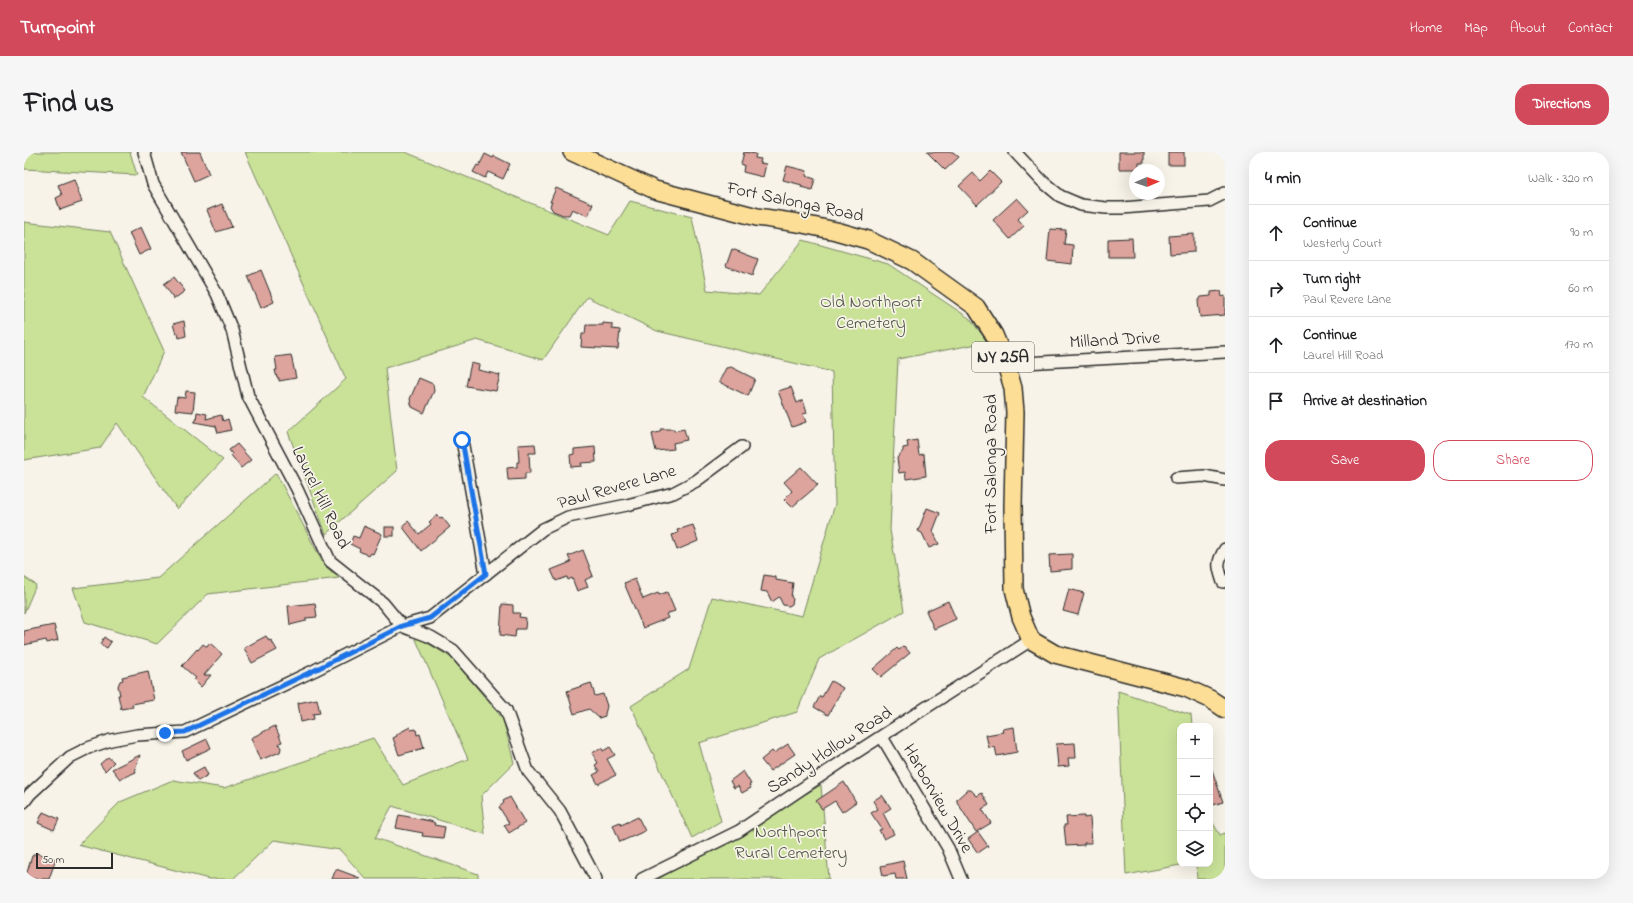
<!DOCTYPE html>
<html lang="en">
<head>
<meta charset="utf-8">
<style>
	:root { --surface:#fff; --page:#f6f6f6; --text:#202124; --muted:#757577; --line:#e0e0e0; --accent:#d1495b }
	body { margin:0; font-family:"Indie Flower",sans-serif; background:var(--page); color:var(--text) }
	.controls { position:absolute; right:12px; bottom:12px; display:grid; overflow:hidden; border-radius:8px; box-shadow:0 4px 16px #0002 }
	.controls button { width:36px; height:36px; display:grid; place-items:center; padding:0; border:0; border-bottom:1px solid var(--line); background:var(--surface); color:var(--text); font:20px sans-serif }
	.compass { position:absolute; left:1105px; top:12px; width:36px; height:36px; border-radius:50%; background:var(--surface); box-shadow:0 4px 16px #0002; rotate:88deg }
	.scale { position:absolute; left:12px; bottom:10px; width:77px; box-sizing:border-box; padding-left:4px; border:2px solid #2b2b2b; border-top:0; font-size:11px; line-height:14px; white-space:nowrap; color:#2b2b2b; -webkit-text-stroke:3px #f7f3e8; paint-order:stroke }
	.stop { position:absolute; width:12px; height:12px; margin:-9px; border:3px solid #1a73e8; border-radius:50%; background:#fff }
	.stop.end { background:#1a73e8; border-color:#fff; box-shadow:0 1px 4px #0008 }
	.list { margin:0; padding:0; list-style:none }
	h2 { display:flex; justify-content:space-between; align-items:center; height:52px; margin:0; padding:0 16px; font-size:17px }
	h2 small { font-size:13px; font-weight:400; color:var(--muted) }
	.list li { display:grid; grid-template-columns:26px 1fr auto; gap:12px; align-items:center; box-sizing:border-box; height:56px; padding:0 16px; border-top:1px solid var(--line) }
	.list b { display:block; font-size:15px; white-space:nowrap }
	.list p { margin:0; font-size:13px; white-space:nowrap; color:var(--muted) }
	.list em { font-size:13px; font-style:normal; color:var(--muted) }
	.actions { display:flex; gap:8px; padding:12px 16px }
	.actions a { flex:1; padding:9px 0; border:1px solid var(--accent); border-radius:16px; text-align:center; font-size:14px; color:var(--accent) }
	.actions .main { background:var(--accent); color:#fff }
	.icon { flex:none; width:22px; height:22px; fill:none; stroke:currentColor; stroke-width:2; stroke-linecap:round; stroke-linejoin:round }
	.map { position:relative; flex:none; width:1201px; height:727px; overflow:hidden; border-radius:16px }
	header { display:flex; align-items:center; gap:24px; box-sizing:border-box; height:56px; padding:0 20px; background:var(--accent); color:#fff }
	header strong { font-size:19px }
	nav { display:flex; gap:22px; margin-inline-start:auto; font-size:14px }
	.intro { display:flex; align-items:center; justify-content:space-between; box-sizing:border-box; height:96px; padding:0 24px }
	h1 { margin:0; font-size:28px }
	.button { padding:10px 18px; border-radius:16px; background:var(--accent); color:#fff; font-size:14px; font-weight:700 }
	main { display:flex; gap:24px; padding:0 24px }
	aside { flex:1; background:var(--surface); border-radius:16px; box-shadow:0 4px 16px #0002 }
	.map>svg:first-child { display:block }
	.green { fill:#c9e298; stroke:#7a8662 }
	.building { fill:#dda39d; stroke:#2b2b2b }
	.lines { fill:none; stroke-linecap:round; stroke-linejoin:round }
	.minor-casing { stroke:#2b2b2b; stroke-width:14 }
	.primary-casing { stroke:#2b2b2b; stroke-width:20 }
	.minor { stroke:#f7f3e8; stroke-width:11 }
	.primary { stroke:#fdde96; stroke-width:17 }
	.route { stroke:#1a73e8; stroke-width:5 }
	.labels { text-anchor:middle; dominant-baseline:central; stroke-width:3.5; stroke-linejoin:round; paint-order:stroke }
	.shield { fill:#f7f3e8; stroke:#686764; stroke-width:1 }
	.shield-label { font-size:17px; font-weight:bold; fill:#2b2b2b }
	.street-label { font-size:18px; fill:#2b2b2b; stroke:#f7f3e8 }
	.park-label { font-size:18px; fill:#525946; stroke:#f7f3e8 }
</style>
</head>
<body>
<header>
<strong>Turnpoint</strong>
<nav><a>Home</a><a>Map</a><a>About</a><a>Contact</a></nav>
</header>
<div class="intro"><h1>Find us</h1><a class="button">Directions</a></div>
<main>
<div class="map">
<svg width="1201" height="727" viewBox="0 0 1201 727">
	<rect width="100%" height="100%" fill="#f7f3e8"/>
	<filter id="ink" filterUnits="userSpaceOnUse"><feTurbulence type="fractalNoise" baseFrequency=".025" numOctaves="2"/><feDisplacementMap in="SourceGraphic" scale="8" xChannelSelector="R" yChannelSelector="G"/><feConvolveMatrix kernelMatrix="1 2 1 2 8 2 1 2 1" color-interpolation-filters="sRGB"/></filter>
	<g filter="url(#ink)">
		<g class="green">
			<polygon points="0,0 106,0 113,23 0,17"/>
			<polygon points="221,0 381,0 585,83 606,49 668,65 683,138 735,143 779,88 864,112 945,166 964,190 874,207 866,378 880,459 795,507 773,560 675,591 697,669 668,686 607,554 665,517 688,445 778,464 811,352 808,220 633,179 563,145 519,208 453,188 361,216 373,319 302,382 264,280 322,227"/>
			<polygon points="0,70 86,80 140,199 119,245 199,308 153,357 93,271 76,296 0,308"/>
			<polygon points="252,321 300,413 315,426 184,442 133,492 61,470 49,436 134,426"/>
			<polygon points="0,425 12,433 0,461"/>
			<polygon points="390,483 428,506 479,567 490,611 457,644 461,682 368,654 351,686 454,722 454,727 342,727 316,698 250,688 209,727 185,727 54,693 96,650 149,628 200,636 349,586 379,633 444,607"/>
			<polygon points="1094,539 1167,563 1168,574 1156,574 1156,712 1162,712 1102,723"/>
			<polygon points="797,633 805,727 634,727"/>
			<polygon points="1186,666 1196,683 1201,681 1201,727 1173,727 1172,712 1186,712"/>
		</g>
		<g class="building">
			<polygon points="157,0 176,0 185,22 170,29"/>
			<polygon points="720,0 732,2 731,6 737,7 736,11 742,12 739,25 719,20 720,13 717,12"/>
			<polygon points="903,0 929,0 935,5 921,18"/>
			<polygon points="1095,0 1120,0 1120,11 1115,11 1115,17 1095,17"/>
			<rect x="1144" y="0" width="16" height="13"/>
			<polygon points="461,2 469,6 470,4 486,12 479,27 464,20 461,26 449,20 453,13 455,14"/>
			<polygon points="763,14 783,19 782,24 791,27 788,38 777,35 778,33 759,28"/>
			<polygon points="966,19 977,30 953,53 935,34 949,21 956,29"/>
			<polygon points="50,27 58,50 36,58 32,46 38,43 34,33"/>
			<polygon points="532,36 569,52 564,64 548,57 545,63 539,63 529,59 526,54 528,50 526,50"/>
			<polygon points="993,46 1004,58 994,67 1000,74 986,87 969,68"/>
			<polygon points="198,52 208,75 192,80 183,58"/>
			<polygon points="117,75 127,97 115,103 105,81"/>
			<polygon points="1026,77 1042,78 1040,92 1049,93 1048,112 1023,109"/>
			<polygon points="1170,82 1170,100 1146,102 1145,84"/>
			<polygon points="1108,86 1109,105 1084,105 1084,87"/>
			<polygon points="708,97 734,107 728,124 702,114"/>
			<polygon points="237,118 250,150 237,156 224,124"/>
			<polygon points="150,125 161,139 150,147 140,132"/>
			<polygon points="1197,139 1198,145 1201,144 1201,163 1176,165 1174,150 1177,145 1187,144 1187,140"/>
			<polygon points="160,169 162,184 155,186 154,181 152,182 149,172"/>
			<polygon points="579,171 588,172 588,177 596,178 594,197 557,195 558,182 561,182 562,173 579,173"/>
			<polygon points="267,203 272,226 255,229 255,226 253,226 251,218 253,218 251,205"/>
			<polygon points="447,211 455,213 454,218 476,223 472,239 442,234"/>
			<polygon points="707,215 731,227 724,244 695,230 702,216"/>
			<polygon points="395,226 409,232 410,239 400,261 388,255 386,247"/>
			<polygon points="767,235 773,251 779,248 783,261 779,262 782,270 768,275 754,239"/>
			<polygon points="162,239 171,240 169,260 151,258 153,245 161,246"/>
			<polygon points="173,260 183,262 182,267 197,263 199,269 204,267 207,278 194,281 192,274 170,270 172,269"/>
			<polygon points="637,277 650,277 650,279 660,277 663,288 649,291 650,297 632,299 628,282 636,280"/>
			<polygon points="893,288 895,303 900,302 902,324 882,327 881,320 875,321 873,306 879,299 879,296 884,295 883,290"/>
			<polygon points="213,292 227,308 217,316 207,303 208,302 205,298"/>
			<polygon points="511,292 512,301 505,301 506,321 501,321 501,327 484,328 483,316 493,315 493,310 495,310 494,293"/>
			<polygon points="571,295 572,310 557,311 558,314 547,315 546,303 550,302 550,297"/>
			<polygon points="777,315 794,333 768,355 760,347 768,339 760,330"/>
			<polygon points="903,356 916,361 909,379 915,392 905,396 898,381 894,379"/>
			<polygon points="413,363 416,366 418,365 426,375 397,399 378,374 384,369 395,382 407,372 405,370"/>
			<polygon points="669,373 674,389 653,398 648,383 654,381 653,378"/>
			<polygon points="340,374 358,382 349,402 347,401 345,404 335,399 336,397 326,392 329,384 335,386"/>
			<rect x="361" y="375" width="9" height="9"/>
			<polygon points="559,398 569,424 561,428 564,435 553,439 548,426 544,428 543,425 532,429 527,418 547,410 544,404"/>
			<polygon points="1048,402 1048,417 1026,419 1025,403"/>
			<polygon points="740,423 752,425 752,428 769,431 767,445 769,447 768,452 765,454 759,453 755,445 748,450 743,440 737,439"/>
			<polygon points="611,427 619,447 634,441 635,443 643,440 651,459 642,462 644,466 619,476 600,431"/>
			<polygon points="1045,437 1060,441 1054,463 1039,459"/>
			<polygon points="924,449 932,467 910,477 902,459"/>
			<polygon points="291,451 293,465 282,466 282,469 266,473 264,454"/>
			<polygon points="478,452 489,453 489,461 496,461 495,465 502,466 501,477 492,477 491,485 476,483"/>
			<polygon points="30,473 34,488 23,491 22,488 0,493 0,479"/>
			<polygon points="242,484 245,489 247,488 253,498 228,511 220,496"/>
			<polygon points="80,485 87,490 83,496 76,492"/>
			<polygon points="186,491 198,502 180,523 187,523 177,535 170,528 172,526 158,514 173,497 174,498 179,492 183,495"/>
			<polygon points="880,494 886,501 857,525 849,517 873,496 875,498"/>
			<polygon points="124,519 130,548 108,552 109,555 97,557 94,543 96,543 94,534 96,529 99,528 98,525"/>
			<polygon points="807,529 819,536 804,563 790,555 796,544 798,545"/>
			<polygon points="567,531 571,544 579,542 583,554 581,562 581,564 575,566 565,557 550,562 543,539"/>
			<polygon points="293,547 296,561 289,562 290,567 277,570 274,551"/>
			<polygon points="251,574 258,590 255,591 257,596 256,600 236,608 227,586"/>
			<polygon points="386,575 387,578 392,577 393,583 396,582 400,596 375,603 369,586 373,584 373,582"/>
			<polygon points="990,575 993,600 973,604 971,595 965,596 962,583 979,580 978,577"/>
			<polygon points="183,587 187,596 162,608 158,599"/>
			<polygon points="1051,591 1052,606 1044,606 1045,614 1034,615 1032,592"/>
			<polygon points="764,592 771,602 746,619 737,608 748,599 750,601"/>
			<polygon points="586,595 591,603 583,607 592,623 574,632 569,623 575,620 571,613 574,611 568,601 578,596 579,599"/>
			<polygon points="116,603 111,617 112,620 96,627 88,617"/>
			<polygon points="84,605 90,610 81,619 76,612"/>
			<polygon points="180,615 184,623 174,629 169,621"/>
			<polygon points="1186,615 1187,615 1199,650 1186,654"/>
			<polygon points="719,619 727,632 725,633 727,636 718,641 714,634 710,636 706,629"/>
			<polygon points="820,630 832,650 818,660 811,649 798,657 792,649"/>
			<polygon points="943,638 947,638 953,644 958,641 965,653 958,657 967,671 952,680 933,650 933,647"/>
			<polygon points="858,643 867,656 859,661 870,682 860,687 855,678 858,677 847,661 854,657 849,649"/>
			<polygon points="486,645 501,671 485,681 480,673 485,671 475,655 480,651 479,649"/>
			<polygon points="19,660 35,667 30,678 14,671"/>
			<polygon points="375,663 406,669 411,671 410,673 421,675 419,686 398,684 399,681 372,676"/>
			<polygon points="1060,664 1060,666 1066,665 1068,691 1060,691 1060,693 1042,694 1040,673 1043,673 1042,665"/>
			<polygon points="614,665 621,679 596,690 589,673 596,670 597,673"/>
			<polygon points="954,680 964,694 954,701 944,687"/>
			<polygon points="12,701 32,707 25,727 1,727 8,704"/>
			<polygon points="879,709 883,727 872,727 871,722 859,724 857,714"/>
			<polygon points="312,717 336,726 336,727 308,727"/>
		</g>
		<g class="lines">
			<g class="minor-casing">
				<g id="minor">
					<polyline points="120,0 129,32 193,142 208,178 224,244 273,337 306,409 359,451 378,474 407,485 429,498 482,558 504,619 536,659 572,727"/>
					<polyline points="991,0 1018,29 1036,44 1057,53 1082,56 1098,56 1185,49 1201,41"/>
					<polyline points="982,212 1201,200"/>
					<polyline points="438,288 462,422"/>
					<polyline points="1152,326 1180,324 1201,328"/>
					<path d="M1199,430C1194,415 1192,411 1201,397"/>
					<polyline points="858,585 924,696 937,727"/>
					<polyline points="0,650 6,642 46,605 64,596 87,588 113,583 161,580 291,518 378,474 406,466 519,377 544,365 603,353 649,341 672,329 718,295"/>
					<polyline points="618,727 715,679 822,607 1007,488"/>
				</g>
			</g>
			<g class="primary-casing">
				<polyline id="primary" points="548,0 631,38 733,65 774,71 812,79 844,88 888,109 952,155 970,183 982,212 989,236 991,260 989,355 990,437 997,465 1007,488 1031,502 1162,536 1186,547 1201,557"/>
			</g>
			<use href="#minor" class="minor"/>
			<use href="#primary" class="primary"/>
		</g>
	</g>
	<g class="lines" filter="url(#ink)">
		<polyline class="route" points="141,581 161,580 291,518 378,474 406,466 462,422 438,288"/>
	</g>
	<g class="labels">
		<rect class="shield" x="948" y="190" width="62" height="30" rx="3"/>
		<g class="shield-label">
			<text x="979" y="205">NY 25A</text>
		</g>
		<g class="street-label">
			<text transform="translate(771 51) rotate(12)">Fort Salonga Road</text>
			<text transform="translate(1091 189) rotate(-3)">Milland Drive</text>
			<text transform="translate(968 312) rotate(-90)">Fort Salonga Road</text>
			<text transform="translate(593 336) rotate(-16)">Paul Revere Lane</text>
			<text transform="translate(296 346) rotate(64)">Laurel Hill Road</text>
			<text transform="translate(806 599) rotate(-33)">Sandy Hollow Road</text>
			<text transform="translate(913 647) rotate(60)">Harborview Drive</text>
		</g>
		<g class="park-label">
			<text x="847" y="151">Old Northport<tspan x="847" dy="21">Cemetery</tspan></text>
			<text x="767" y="681">Northport<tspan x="767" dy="21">Rural Cemetery</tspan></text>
		</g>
	</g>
</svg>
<div class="controls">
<button>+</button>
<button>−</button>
<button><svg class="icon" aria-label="locate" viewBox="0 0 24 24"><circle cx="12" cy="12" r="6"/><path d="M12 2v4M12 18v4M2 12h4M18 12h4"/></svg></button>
<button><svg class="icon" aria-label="layers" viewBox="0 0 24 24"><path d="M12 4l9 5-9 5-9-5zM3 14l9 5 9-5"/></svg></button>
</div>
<svg class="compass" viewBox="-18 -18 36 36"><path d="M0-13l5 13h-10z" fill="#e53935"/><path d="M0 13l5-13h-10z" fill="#757577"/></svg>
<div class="scale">50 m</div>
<div class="stop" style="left:438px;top:288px"></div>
<div class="stop end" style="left:141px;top:581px"></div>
</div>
<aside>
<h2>4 min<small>Walk · 320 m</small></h2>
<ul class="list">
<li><svg class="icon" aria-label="ahead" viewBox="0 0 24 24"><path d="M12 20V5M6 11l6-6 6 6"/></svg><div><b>Continue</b><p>Westerly Court</p></div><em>90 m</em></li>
<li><svg class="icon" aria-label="right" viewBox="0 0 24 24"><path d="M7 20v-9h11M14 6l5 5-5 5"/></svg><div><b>Turn right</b><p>Paul Revere Lane</p></div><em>60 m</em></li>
<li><svg class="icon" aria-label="ahead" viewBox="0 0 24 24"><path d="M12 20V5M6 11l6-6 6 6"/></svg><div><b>Continue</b><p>Laurel Hill Road</p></div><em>170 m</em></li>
<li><svg class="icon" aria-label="arrive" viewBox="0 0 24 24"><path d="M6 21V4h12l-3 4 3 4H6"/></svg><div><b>Arrive at destination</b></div></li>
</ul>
<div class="actions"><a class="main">Save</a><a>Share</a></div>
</aside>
</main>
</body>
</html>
